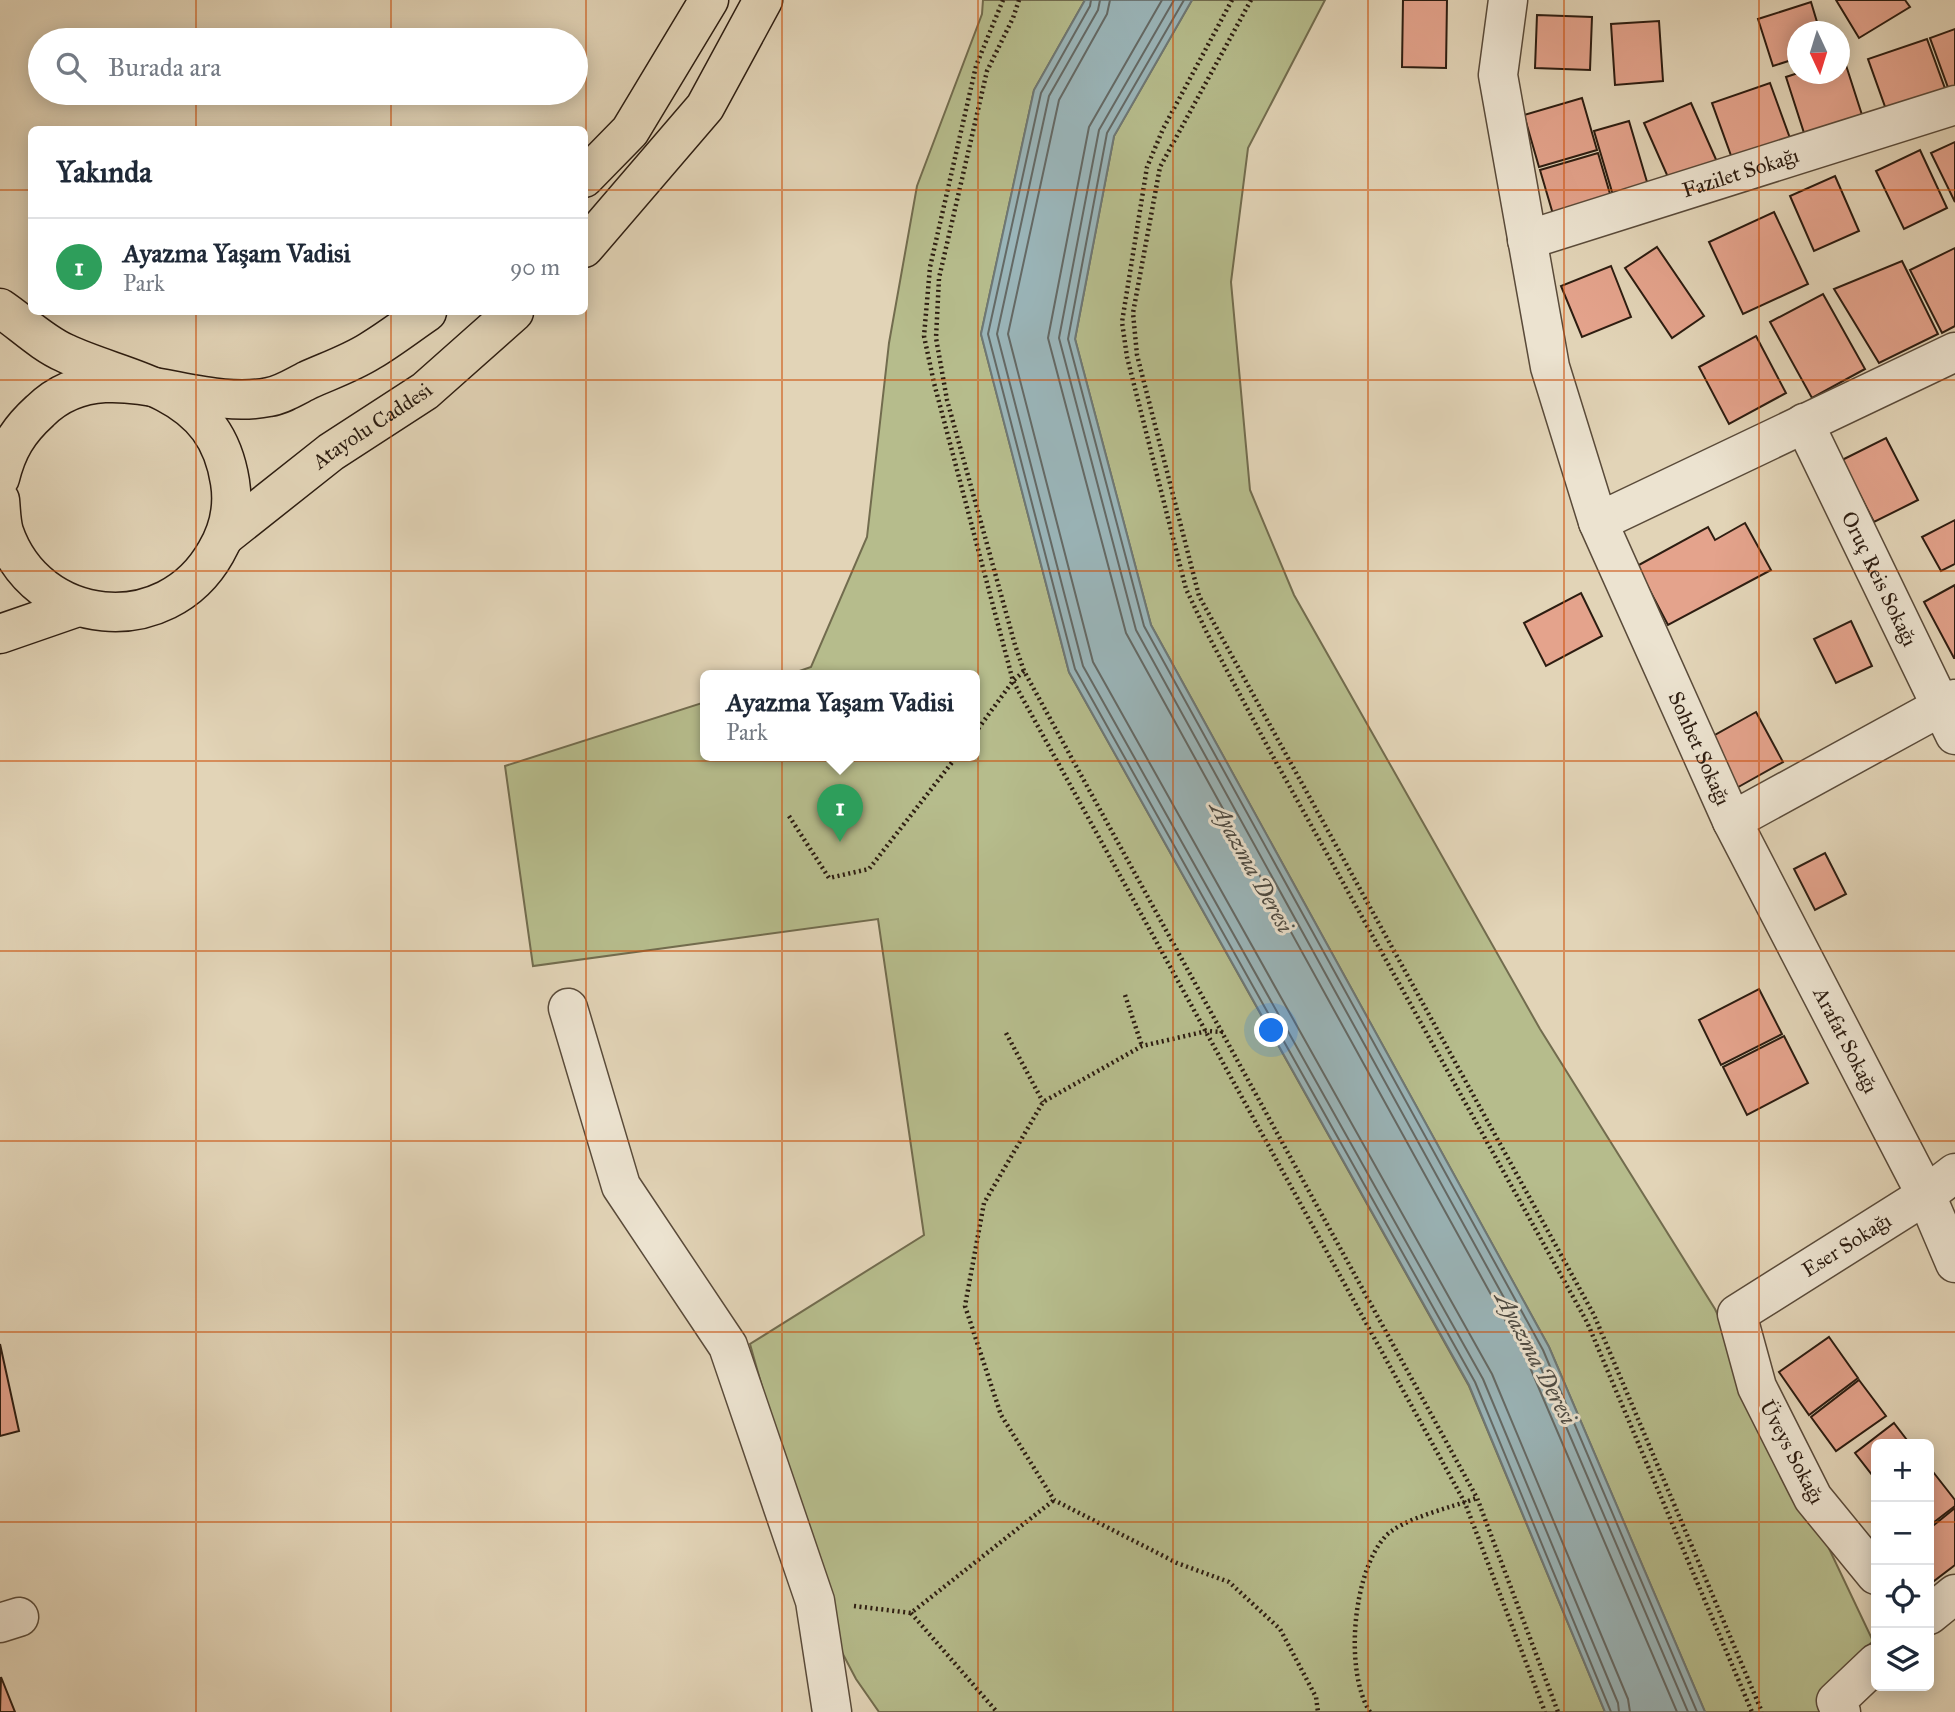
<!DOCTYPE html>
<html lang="tr">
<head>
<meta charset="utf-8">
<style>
	:root { --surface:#fff; --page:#f2f2f3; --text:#1f2937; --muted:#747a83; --line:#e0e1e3; --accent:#0f766e }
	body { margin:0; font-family:"IM FELL Great Primer",serif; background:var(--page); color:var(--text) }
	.controls { position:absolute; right:21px; bottom:21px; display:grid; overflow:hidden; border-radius:10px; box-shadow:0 4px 18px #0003 }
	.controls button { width:63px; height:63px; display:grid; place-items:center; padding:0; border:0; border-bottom:2px solid var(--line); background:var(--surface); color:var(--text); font:35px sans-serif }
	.compass { position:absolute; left:1787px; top:21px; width:63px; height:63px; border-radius:50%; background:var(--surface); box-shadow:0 4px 18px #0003; rotate:176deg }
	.you { position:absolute; left:1272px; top:1031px; width:24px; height:24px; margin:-18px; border:5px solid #fff; border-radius:50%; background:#1a73e8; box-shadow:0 0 0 10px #1a73e833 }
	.badge { display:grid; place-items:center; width:46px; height:46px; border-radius:50%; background:var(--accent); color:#fff; font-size:23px; font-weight:700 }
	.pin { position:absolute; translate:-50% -58px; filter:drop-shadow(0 2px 4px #0008) }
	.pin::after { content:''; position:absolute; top:37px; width:24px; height:21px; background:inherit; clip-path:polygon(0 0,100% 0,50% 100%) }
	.popup { position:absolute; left:700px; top:670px; width:280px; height:91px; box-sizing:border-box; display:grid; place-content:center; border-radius:10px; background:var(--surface); filter:drop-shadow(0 2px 5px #0005); font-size:23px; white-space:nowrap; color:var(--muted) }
	.popup b { font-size:26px; color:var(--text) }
	.popup::after { content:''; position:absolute; left:50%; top:100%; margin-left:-14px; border:14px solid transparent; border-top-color:var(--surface) }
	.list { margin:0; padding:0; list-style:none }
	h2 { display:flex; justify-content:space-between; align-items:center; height:91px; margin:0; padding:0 28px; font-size:30px }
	h2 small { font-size:23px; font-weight:400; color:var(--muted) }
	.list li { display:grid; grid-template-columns:46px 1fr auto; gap:21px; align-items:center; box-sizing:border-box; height:98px; padding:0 28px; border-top:2px solid var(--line) }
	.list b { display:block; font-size:26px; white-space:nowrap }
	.list p { margin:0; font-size:23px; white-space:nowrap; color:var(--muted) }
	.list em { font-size:23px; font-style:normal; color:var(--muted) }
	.icon { flex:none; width:38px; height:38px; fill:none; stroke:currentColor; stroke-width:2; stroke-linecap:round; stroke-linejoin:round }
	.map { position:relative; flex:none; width:1955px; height:1712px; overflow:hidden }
	.search { position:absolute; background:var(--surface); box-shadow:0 4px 18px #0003; left:28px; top:28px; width:560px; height:77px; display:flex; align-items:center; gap:18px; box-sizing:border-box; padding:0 24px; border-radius:38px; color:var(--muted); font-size:26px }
	.panel { position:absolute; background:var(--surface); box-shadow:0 4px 18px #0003; left:28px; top:126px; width:560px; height:189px; border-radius:10px }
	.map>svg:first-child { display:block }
	.green { fill:#b6bc8c; stroke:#726c4e; stroke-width:2 }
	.water { fill:#9ab5b9; stroke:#6e7876; stroke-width:2 }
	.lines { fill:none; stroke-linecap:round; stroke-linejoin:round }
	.shore { stroke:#646965; stroke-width:2 }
	.building { fill:#e4a38c; stroke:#2d1d11; stroke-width:2 }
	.minor-casing { stroke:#5a4b3a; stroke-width:41 }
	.major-casing { stroke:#2d1d11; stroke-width:41 }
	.path { stroke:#2d1d11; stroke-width:4.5; stroke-dasharray:2 3.5; stroke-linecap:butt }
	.minor { stroke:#ece3d0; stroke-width:38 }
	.major { stroke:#e2d4b7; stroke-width:38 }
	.grid { fill:none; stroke:#cc500d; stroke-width:2; stroke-opacity:0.55 }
	.labels { text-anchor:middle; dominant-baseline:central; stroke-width:6; stroke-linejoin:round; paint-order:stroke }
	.street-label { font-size:21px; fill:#2d1d11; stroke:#ece3d0 }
	.water-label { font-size:23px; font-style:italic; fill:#4e4b43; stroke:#ece3d0 }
</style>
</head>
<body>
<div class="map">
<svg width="1955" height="1712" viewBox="0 0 1955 1712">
	<rect width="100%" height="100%" fill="#e2d4b7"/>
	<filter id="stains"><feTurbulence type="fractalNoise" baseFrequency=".00286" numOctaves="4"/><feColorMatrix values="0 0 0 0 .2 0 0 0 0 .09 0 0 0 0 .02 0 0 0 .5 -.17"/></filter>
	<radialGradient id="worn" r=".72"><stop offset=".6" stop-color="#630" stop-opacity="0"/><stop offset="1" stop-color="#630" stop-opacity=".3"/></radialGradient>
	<g class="green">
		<polygon points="983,0 1085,0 1034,90 981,334 1069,672 1469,1386 1605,1712 879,1712 856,1679 815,1601 796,1508 750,1344 924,1235 878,919 533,966 505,766 705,702 705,756 975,756 975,676 785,676 811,667 867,537 889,343 917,186 982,14"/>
		<polygon points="1192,0 1325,0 1248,148 1231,282 1250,490 1294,595 1540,1029 1715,1309 1873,1641 1821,1692 1830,1712 1705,1712 1549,1347 1151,625 1075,339 1114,136"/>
	</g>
	<polygon class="water" points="1085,0 1192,0 1114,136 1075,339 1151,625 1549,1347 1705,1712 1605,1712 1469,1385 1069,672 981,334 1034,90"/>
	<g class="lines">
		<g class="shore">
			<polyline points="1091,0 1090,6 1041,93 988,334 1075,669 1475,1382 1611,1712"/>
			<polyline points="1100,0 1098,10 1049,96 997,334 1083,666 1483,1379 1618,1703 1619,1712"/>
			<polyline points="1110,0 1107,14 1059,100 1008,334 1093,662 1492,1374 1628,1699 1630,1712"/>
			<polyline points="1162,0 1089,127 1048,338 1126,633 1526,1358 1677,1712"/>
			<polyline points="1174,0 1099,130 1059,338 1136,630 1535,1354 1688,1712"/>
			<polyline points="1184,0 1107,133 1068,339 1144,626 1543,1350 1697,1712"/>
		</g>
	</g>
	<g class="building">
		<polygon points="1403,0 1447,0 1446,68 1402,67"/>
		<polygon points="1836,0 1905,0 1910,7 1859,38"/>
		<polygon points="1811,2 1820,32 1798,32 1798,58 1773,66 1758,19"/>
		<polygon points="1537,15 1592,17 1590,70 1535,68"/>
		<polygon points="1659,21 1663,81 1615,85 1611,24"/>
		<polygon points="1955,29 1955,91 1950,93 1930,38"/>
		<polygon points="1927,39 1947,94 1888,115 1868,59"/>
		<polygon points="1844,59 1863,118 1805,136 1786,77 1798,73 1840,74 1840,60"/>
		<polygon points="1770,83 1791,141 1733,161 1712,103"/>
		<polygon points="1582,98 1597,150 1539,167 1524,115"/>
		<polygon points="1691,103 1718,164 1671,184 1644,123"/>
		<polygon points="1629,121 1650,192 1615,202 1594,131"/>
		<polygon points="1955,142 1955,202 1931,153"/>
		<polygon points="1920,150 1947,208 1904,229 1876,171"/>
		<polygon points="1598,153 1613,204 1555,221 1540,170"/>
		<polygon points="1835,176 1859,231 1814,251 1790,196"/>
		<polygon points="1774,212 1808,284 1743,314 1709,242"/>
		<polygon points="1657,247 1704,316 1672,338 1625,268"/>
		<polygon points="1955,248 1955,326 1942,333 1910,270"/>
		<polygon points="1902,261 1938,334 1879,363 1834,289"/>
		<polygon points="1611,266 1631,317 1582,337 1561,286"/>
		<polygon points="1823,294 1865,369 1812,398 1770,322"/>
		<polygon points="1756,336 1786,393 1729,424 1699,367"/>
		<polygon points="1886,438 1918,500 1874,522 1842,460"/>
		<polygon points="1955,520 1955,564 1941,571 1922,537"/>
		<polygon points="1745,523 1771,570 1668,625 1637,566 1708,527 1715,540"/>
		<polygon points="1955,585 1955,658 1954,658 1924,602"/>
		<polygon points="1581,593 1602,636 1546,666 1524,623"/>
		<polygon points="1851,621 1872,666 1836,683 1814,639"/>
		<polygon points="1756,712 1783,762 1733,790 1706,740"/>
		<polygon points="1825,853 1846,894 1815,910 1794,869"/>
		<polygon points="1759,989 1782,1034 1721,1065 1699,1020"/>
		<polygon points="1784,1036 1808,1083 1747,1115 1723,1067"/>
		<polygon points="1829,1337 1858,1378 1809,1415 1779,1372"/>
		<polygon points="0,1344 19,1431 0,1436"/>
		<polygon points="1859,1380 1886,1416 1836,1451 1811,1417"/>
		<polygon points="1894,1423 1910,1444 1876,1444 1876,1480 1855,1453"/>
		<polygon points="1930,1468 1955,1500 1955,1506 1929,1526"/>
		<polygon points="1955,1508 1955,1565 1934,1581 1929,1574 1929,1529"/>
		<polygon points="1,1677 15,1712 0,1712"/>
	</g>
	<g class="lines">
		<g class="minor-casing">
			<g id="minor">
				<polyline points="1508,0 1498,75 1550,367 1598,522 1955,352"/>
				<path id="s1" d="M1527,240L1955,105"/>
				<path id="s2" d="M1804,423L1955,735"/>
				<path id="s3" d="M1598,522L1732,821L1955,699"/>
				<path id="s4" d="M1732,821L1926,1195L1955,1263"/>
				<polyline points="568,1008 621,1186 728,1346 815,1601 832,1712"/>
				<path id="s5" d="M1876,1575L1813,1498L1757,1387L1737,1314L1926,1195L1955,1173"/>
				<polyline points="1929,1615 1955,1594"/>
				<polyline points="0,1623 19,1617"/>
				<polyline points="1841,1712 1836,1701 1876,1663"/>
			</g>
		</g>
		<g class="major-casing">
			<g id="major">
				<polyline points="584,178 630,131 709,0"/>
				<polyline points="584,248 705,107 763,0"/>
				<path d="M0,308C21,322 42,343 65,353C113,376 176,383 209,428C220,443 227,463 230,482C234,507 229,530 216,552C166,641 37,628 4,532C1,522 1,510 0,500"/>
				<path d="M0,478C7,449 18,431 40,411C104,348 193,413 269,397C282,395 296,386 308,380C328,371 351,363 370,351C390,339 408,325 427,312"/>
				<path id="s6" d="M225,536L331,452L425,391L514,312"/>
				<polyline points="0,634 78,607"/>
			</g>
		</g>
		<g class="path">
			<polyline points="1003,0 976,66 930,267 924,336 934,383 1013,681 1465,1503 1545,1712"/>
			<polyline points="1019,0 1013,18 987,71 939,278 936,338 947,400 1015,645 1024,671 1477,1498 1558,1712"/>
			<polyline points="1232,0 1163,129 1147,167 1122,322 1127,357 1186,589 1207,633 1271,753 1587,1322 1752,1712"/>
			<polyline points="1251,0 1160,167 1133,313 1137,355 1199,596 1594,1315 1762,1712"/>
			<polyline points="975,733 1013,681 1024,671"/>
			<polyline points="789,816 829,878 869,869 957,756"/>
			<polyline points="1125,995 1142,1046"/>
			<polyline points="1223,1032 1207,1031 1142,1046 1043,1102 984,1203 965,1306 1001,1415 1054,1500 1177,1563 1229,1582 1280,1629 1316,1697 1318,1712"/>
			<polyline points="1006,1033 1043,1102"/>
			<polyline points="854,1606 911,1613 1054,1500"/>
			<polyline points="911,1613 997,1712"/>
			<path d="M1370,1712C1344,1671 1353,1574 1384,1538C1399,1519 1453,1507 1477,1498"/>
		</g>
		<use href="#minor" class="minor"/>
		<use href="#major" class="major"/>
	</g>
	<path class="grid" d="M196,0V40M391,0V40M586,0V1712M782,0V1712M978,0V1712M1173,0V1712M1368,0V1712M1564,0V1712M1759,0V1712M196,93V130M391,93V130M0,190H32M584,190H1955M196,312V1712M391,312V1712M0,380H1955M0,571H1955M0,761H1955M0,951H1955M0,1141H1955M0,1332H1955M0,1522H1876M1929,1522H1955"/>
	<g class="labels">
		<g class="street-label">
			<text stroke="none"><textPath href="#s1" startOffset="224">Fazilet Sokağı</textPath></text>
			<text stroke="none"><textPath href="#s6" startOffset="184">Atayolu Caddesi</textPath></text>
			<text stroke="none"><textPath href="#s2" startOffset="173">Oruç Reis Sokağı</textPath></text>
			<text stroke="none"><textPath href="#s3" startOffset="248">Sohbet Sokağı</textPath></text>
			<text stroke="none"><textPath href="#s4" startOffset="247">Arafat Sokağı</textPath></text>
			<text stroke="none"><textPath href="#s5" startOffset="429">Eser Sokağı</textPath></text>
			<text transform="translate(1792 1452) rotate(62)">Üveys Sokağı</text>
		</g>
		<g class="water-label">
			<text transform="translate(1252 867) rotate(61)">Ayazma Deresi</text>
			<text transform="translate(1536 1358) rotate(62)">Ayazma Deresi</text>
		</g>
	</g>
	<rect width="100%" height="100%" filter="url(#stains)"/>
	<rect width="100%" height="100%" fill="url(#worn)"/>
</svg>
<div class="controls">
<button>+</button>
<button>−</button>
<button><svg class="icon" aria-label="locate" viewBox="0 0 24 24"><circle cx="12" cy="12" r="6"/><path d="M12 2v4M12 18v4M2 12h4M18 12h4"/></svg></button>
<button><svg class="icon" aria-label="layers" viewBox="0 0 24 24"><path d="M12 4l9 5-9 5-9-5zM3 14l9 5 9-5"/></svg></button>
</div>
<svg class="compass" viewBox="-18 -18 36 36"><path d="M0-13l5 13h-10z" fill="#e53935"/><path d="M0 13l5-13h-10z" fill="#747a83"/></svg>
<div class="you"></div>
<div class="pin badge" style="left:840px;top:842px;background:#2e9e5b">1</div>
<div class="popup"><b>Ayazma Yaşam Vadisi</b>Park</div>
<div class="search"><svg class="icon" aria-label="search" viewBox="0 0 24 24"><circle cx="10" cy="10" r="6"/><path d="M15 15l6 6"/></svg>Burada ara</div>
<section class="panel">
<h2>Yakında<small></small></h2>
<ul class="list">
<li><span class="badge" style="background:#2e9e5b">1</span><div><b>Ayazma Yaşam Vadisi</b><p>Park</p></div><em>90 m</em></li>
</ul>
</section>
</div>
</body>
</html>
